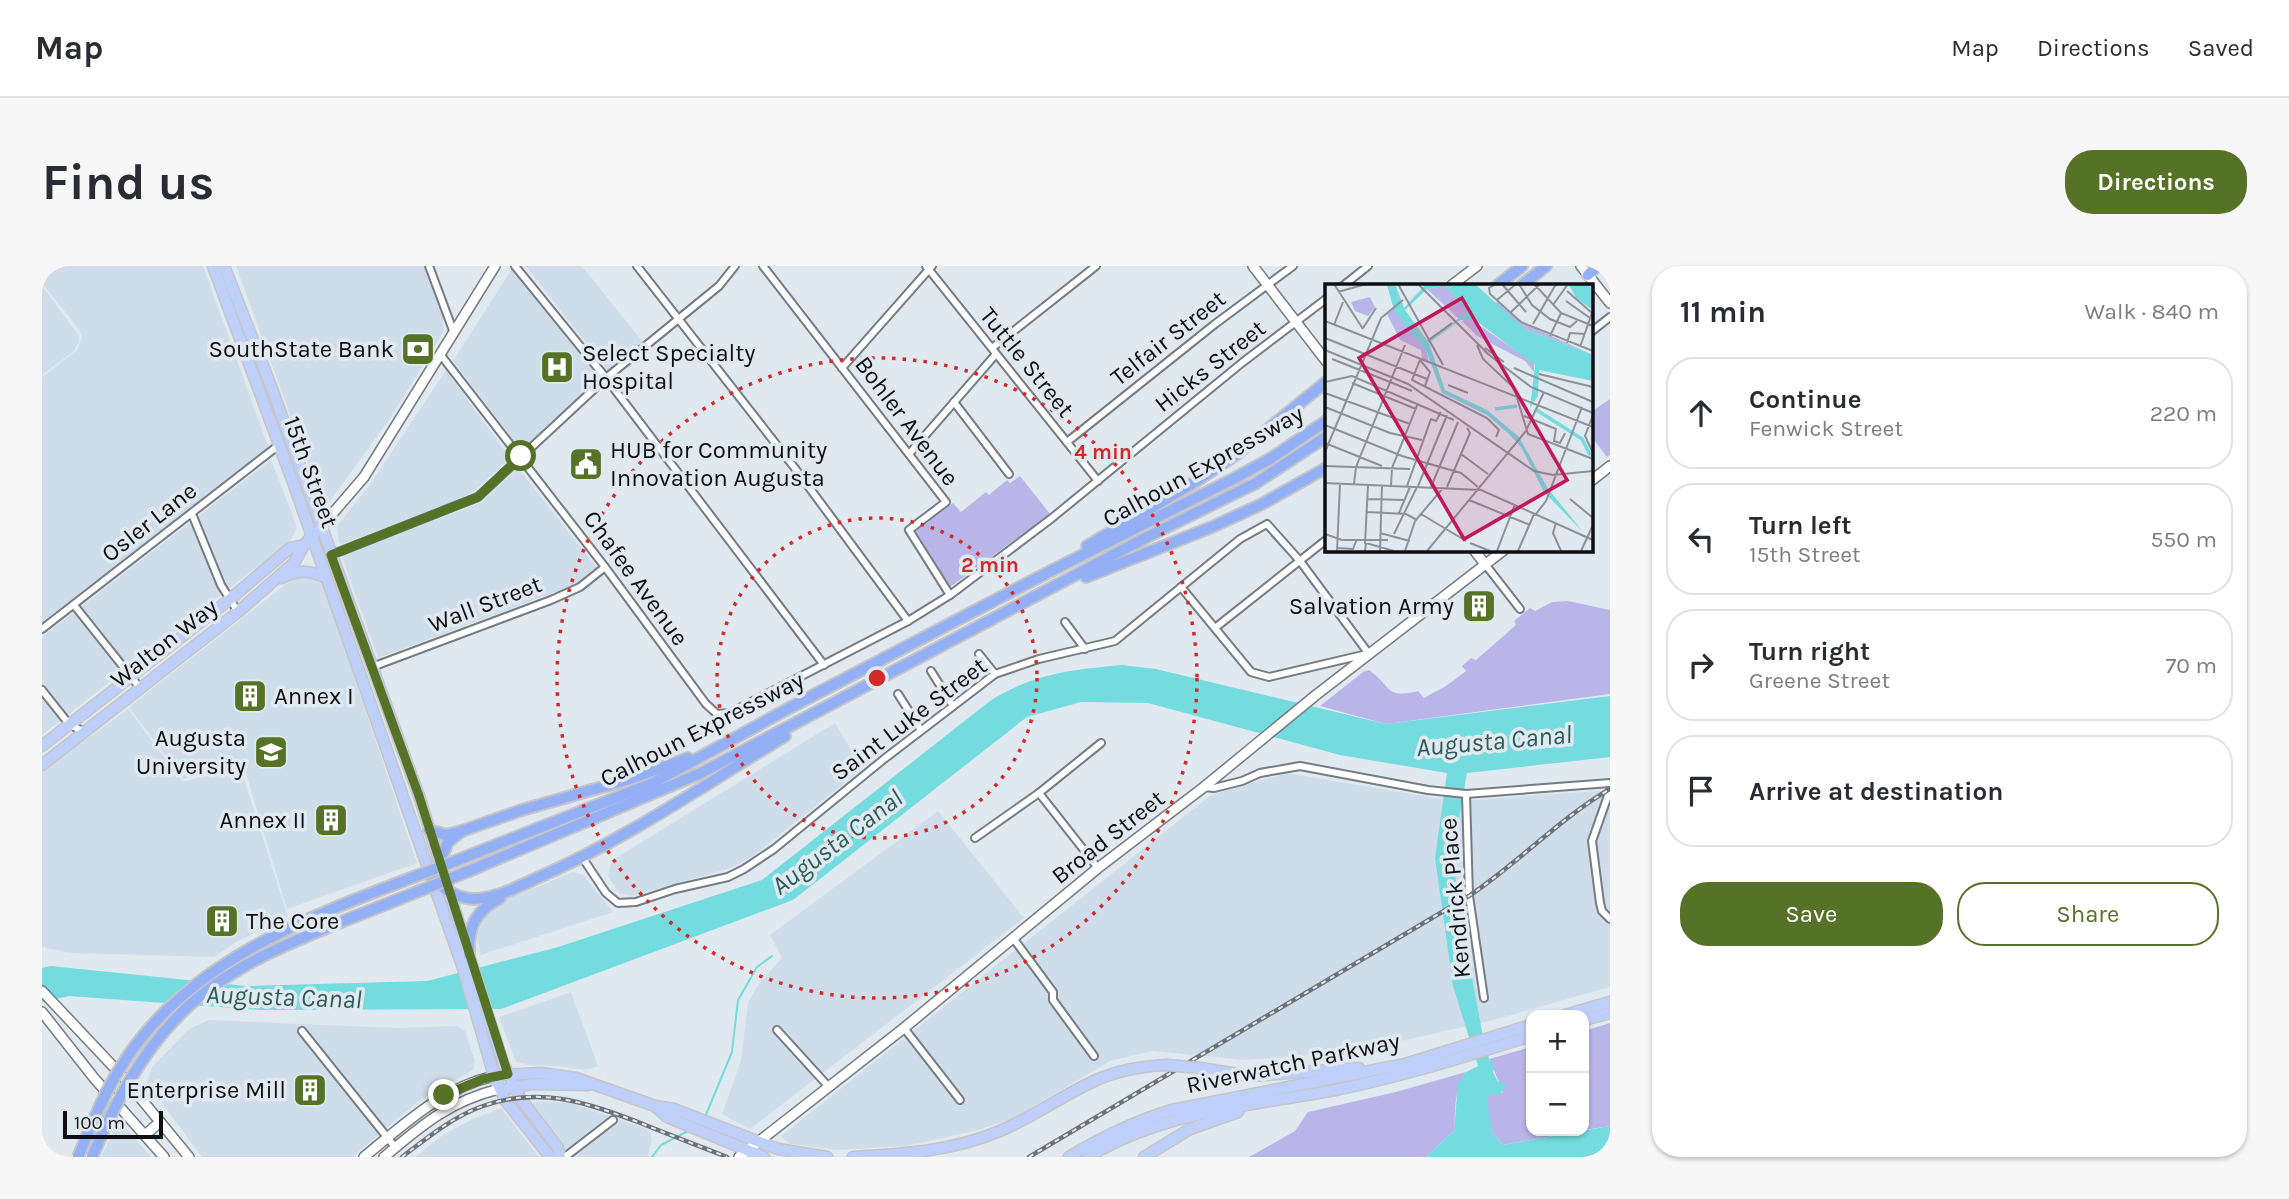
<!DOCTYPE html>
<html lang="en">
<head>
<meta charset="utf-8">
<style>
	:root { --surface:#fff; --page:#f7f7f7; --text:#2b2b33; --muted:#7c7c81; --line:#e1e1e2; --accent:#557226 }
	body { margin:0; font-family:Karla,sans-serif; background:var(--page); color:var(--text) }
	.controls { position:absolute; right:21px; bottom:21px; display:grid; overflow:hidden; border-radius:14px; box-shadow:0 2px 5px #0004 }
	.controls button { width:63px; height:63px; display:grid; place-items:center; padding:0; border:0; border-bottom:2px solid var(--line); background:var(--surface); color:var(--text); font:35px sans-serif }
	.scale { position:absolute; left:21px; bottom:18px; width:100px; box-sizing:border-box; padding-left:7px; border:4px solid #0d0f12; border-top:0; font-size:19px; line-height:24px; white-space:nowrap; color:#0d0f12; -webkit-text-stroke:5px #e0e9f0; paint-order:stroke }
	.stop { position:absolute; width:21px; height:21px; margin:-16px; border:5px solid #557226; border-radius:50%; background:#fff }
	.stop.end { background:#557226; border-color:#fff; box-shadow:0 2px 7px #0008 }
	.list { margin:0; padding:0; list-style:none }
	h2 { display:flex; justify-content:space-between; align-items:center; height:91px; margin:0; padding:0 28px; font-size:30px }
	h2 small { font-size:23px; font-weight:400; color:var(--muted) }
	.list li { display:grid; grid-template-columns:46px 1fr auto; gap:21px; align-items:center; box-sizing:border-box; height:112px; margin:0 14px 14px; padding:0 14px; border:2px solid var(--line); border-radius:28px }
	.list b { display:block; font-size:26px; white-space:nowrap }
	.list p { margin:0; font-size:23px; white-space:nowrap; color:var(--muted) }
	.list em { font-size:23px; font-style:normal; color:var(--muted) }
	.actions { display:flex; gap:14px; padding:21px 28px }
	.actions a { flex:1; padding:16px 0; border:2px solid var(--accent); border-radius:28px; text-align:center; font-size:24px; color:var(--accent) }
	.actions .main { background:var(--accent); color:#fff }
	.icon { flex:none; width:38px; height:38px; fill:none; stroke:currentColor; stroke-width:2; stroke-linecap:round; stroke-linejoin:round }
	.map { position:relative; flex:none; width:1568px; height:891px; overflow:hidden; border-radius:28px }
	header { display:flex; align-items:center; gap:42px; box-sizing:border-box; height:98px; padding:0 35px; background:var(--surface); border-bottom:2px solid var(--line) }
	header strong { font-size:33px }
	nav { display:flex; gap:38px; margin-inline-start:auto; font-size:24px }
	.intro { display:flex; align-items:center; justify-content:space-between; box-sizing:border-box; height:168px; padding:0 42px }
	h1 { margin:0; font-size:49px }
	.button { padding:18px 32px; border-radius:28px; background:var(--accent); color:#fff; font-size:24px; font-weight:700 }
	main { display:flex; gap:42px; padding:0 42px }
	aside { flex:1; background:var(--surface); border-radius:28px; box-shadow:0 2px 5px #0004 }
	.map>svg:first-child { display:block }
	.built { fill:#cfddea }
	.green { fill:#bab5e8 }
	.water { fill:#74dcde }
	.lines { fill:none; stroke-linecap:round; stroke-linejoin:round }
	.stream { stroke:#74dcde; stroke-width:2 }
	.street-casing { stroke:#757c82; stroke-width:10 }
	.secondary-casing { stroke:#757c82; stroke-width:12 }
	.primary-casing { stroke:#c5c5c6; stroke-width:13 }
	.highway-casing { stroke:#c5c5c6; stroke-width:14 }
	.street { stroke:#fff; stroke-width:6 }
	.secondary { stroke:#fff; stroke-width:9 }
	.primary { stroke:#bed0fa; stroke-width:10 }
	.highway { stroke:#93b0f7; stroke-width:10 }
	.rail-casing { stroke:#6d7277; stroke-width:4.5 }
	.rail { stroke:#e0e9f0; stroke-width:2; stroke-dasharray:5; stroke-linecap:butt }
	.primary-bridge-casing { stroke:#c5c5c6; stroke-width:13; stroke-linecap:butt }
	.highway-bridge-casing { stroke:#c5c5c6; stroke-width:14; stroke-linecap:butt }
	.primary-bridge { stroke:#bed0fa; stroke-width:10 }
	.highway-bridge { stroke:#93b0f7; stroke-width:10 }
	.route { stroke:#557226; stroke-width:9 }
	.ring { fill:none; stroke:#d62828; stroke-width:3.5; stroke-dasharray:3.5 7 }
	.labels { text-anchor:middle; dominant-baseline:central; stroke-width:7; stroke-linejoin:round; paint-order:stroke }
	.street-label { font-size:24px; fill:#0d0f12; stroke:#e0e9f0 }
	.poi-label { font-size:24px; fill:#0d0f12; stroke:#e0e9f0; text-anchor:end }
	.water-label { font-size:26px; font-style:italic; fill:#2d5b5c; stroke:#e0e9f0 }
	.inset-river { fill:none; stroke:#74dcde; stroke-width:3.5 }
	.inset-road { fill:none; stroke:#8c9297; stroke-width:2 }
	.view { fill:#c2185b; fill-opacity:0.15; stroke:#c2185b; stroke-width:3.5 }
	.inset-edge { fill:none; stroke:#0d0f12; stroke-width:3.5 }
	.centre { fill:#d62828; stroke:#e0e9f0; stroke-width:3.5 }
	.ring-label { font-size:21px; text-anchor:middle; font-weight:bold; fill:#d62828; stroke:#e0e9f0; stroke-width:7; stroke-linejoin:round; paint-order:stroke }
</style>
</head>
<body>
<header>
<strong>Map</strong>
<nav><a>Map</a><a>Directions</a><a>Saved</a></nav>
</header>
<div class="intro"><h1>Find us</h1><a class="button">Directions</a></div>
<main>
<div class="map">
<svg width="1568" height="891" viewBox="0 0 1568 891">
	<rect width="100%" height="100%" fill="#e0e9f0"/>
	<g class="built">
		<polygon points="4,0 161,0 227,183 0,356 0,111 35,84 40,71 37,63 0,17 0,3"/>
		<polygon points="194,0 382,0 403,53 400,54 402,65 349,151 288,235 280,237"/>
		<polygon points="484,0 540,0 600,75 566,105"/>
		<polygon points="470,3 558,112 479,184 411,95"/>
		<polygon points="0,20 37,70 37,76 31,86 0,109"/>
		<polygon points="404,104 468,192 431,226 414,235 300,278 297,277 295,260 327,220"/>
		<polygon points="229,194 254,258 254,264 248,275 0,469 0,371"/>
		<polygon points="476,202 554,301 532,319 336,392 299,288 424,243 441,235"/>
		<polygon points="272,311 281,318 375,597 245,643 203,504 193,498 141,513 87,441 244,318 254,312"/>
		<polygon points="86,443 141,516 185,503 194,504 202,513 246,651 194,676 172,691 29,687 0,681 0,506"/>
		<polygon points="793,457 820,503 711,590 689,602 589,630 577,627 566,610 569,595"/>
		<polygon points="1245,507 1399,533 1432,534 1568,524 1568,721 1448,755 1310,786 1203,794 1110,785 1068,795 974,851 937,864 864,880 795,884 748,878 739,870 1169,529"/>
		<polygon points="896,545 982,652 708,863 680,848 699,795 706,737 716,719 740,692 728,669"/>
		<polygon points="531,606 541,609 571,646 439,689 434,670 445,646 456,637"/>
		<polygon points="529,726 556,800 543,804 514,800 487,799 474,796 457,751"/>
		<polygon points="167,754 356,762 415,760 423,765 433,795 431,804 379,833 310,891 160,891 105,817 110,801 147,763"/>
		<polygon points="496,835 529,837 602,862 608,866 610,873 606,891 529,891 489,838"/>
		<polygon points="459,842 497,891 373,891 401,869 431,853"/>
		<polygon points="77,854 109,891 59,891"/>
	</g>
	<g class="green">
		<polygon points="1568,133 1568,189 1565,191 1549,170 1549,146"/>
		<polygon points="978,210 1008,248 908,321 874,265 911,237 919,246 944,226 947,229 965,214 968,217"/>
		<path d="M1526,335L1568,344V428L1344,458L1278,440L1321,406L1327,404C1351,421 1342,433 1376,425L1382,432L1404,420L1424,405L1420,400L1429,392L1434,394L1474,359L1472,355L1488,342L1493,345L1510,336Z"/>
		<polygon points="1568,757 1568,860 1542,864 1542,765"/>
		<polygon points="1489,781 1489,865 1539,865 1461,879 1450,867 1444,833 1449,828 1461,826 1447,793"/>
		<path d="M1424,806C1413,821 1412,845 1413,864L1384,891H1207L1253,865L1266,846L1354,826Z"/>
	</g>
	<path class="water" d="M1080,399L1114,403L1344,458L1568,430V491L1425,507L1411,586L1416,636L1440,765L1447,793L1452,801L1451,806L1456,816H1461L1464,822L1457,828H1449L1445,833L1450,867L1461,879L1568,860V891H1384L1413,864C1412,848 1416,834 1415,819L1424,806L1436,800L1411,720L1393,592L1405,507L1298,489L1106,437L1039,436L985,451L751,634L459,743L219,744L27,730L0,736V702L9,700L204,720L385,715L513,682L720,614L948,435C993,407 1028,404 1080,399Z"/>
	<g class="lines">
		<g class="stream">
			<polyline points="663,851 690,786 696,734 715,701 730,690"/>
			<polyline points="610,891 619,879 648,864"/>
		</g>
		<g class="street-casing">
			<g id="street">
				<polyline points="387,0 412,67"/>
				<polyline points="473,0 564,112 782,399"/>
				<polyline points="595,0 752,201 866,355"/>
				<polyline points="721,0 904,236 867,264 908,329"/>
				<polyline points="884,0 1056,215"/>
				<polyline points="1302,19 1326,0"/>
				<polyline points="1549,66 1568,51"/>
				<polyline points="950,82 1054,0"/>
				<polyline points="398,88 563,301 664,438 675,448 688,447 866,355 908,329 1010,252 1201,96 1284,33"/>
				<polyline points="800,102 890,0"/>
				<polyline points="912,136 967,208"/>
				<polyline points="1025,176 1173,58 1251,0"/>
				<polyline points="867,188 954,88"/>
				<polyline points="150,248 179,319 196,346"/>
				<polyline points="289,289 436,231 564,112 677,20 693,0"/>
				<polyline points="1443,298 1478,343"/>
				<polyline points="1139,321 1209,406 1227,411 1325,388"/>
				<polyline points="32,339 98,422"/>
				<polyline points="1023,356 1043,383"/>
				<polyline points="1173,362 1284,274"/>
				<polyline points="0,363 237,179"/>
				<polyline points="937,388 953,408"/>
				<polyline points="330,401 509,334 538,321 563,301"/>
				<polyline points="889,405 911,440"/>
				<polyline points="0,424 27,458 42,466"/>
				<polyline points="856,428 879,464"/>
				<polyline points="1162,521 1172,522 1200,515 1218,507 1258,500 1386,524 1424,528 1568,517"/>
				<polyline points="1568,524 1550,575 1558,637 1560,645 1568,653"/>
				<polyline points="997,527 1056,602"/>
				<polyline points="1424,528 1427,630 1442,732"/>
				<polyline points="933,572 997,527 1059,477"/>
				<polyline points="540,591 564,627 576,637 594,636 633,623 686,611 702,603 732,583 842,493 953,408 997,393 1073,375 1198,273 1225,258 1258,295 1327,388"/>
				<polyline points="971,672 1011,726 1011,734 1052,790"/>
				<polyline points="862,762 918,834"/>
				<polyline points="735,764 786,820"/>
				<polyline points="260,765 353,881"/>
				<polyline points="523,891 571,854"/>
			</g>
		</g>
		<g class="secondary-casing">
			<g id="secondary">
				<polyline points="1211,0 1284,95"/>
				<polyline points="1539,0 1568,37"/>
				<polyline points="1410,19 1435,0"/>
				<polyline points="1549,215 1568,200"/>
				<polyline points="279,261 322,211 453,0"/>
				<polyline points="1432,284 1443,298"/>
				<polyline points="0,725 82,812 147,891"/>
				<polyline points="0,746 52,812 122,891"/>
				<polyline points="103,869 118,856"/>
				<path d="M322,891C362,858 400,822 452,810"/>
				<path d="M342,891C380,859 408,835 457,823"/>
				<polyline points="697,891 862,762 1056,602 1162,521 1274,429 1462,284"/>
			</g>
		</g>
		<g class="primary-casing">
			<g id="primary">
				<polyline points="171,0 252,219 422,705 452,810 463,834 508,891"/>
				<polyline points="182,0 229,120 377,530 461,797 478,832 516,882 518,891"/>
				<path d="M240,312C255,303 269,304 284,312"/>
				<polyline points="0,480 187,334 248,282 262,279"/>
				<polyline points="0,499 196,346 252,297 262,279 273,267"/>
				<polyline points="1523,749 1568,736"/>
				<polyline points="1542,754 1568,747"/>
				<polyline points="1158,802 1209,810 1317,802"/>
				<polyline points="460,809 499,807 534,812 613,840 632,843 736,883 785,891"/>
				<polyline points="467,822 490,818 546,819"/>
				<polyline points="613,840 625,851 722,891"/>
				<path d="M811,891C861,888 911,885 958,865C991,851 1020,830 1052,815C1076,804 1100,800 1125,799"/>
				<path d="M1027,891C1060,871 1093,855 1130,844L1363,798L1489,759"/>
				<path d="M1046,891C1121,845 1208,840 1293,824C1359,811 1424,790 1489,770"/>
				<polyline points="1102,891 1148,863 1196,846"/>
			</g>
		</g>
		<g class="highway-casing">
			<g id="highway">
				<polyline points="1546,9 1555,0"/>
				<polyline points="1456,19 1480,0"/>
				<polyline points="1480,19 1504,0"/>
				<polyline points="1045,280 1153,216 1195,188 1284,116"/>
				<polyline points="1044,311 1170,261 1220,238 1284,202"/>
				<polyline points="387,564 404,569 420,565 480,544 588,513 646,492"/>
				<path d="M420,565L406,576L390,614C402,623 416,633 433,633C454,632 474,622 493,613C581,575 661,520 743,470"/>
				<polyline points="421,592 611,517 751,440 1005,307 1193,212 1228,193 1284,155"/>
				<polyline points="427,605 659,507 1107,270 1214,217 1284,171"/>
				<path d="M427,688C426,661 433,645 458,632"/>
			</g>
		</g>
		<use href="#street" class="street"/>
		<use href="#secondary" class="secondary"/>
		<use href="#primary" class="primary"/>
		<use href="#highway" class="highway"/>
		<g class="rail-casing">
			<g id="rail">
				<path d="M360,891C385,872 410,851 441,840C498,820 542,836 596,856C625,868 655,879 685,891"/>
				<path d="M987,891L1427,630C1476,597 1517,553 1568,523"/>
			</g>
		</g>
		<use href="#rail" class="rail"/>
		<g class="primary-bridge-casing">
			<polyline id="primary-bridge" points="1125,799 1158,802"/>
		</g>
		<g class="highway-bridge-casing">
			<g id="highway-bridge">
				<path d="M36,891C49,861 60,831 77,804C149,683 298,641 421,592"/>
				<path d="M50,891C72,839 98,788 139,747C187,700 247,677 309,652C348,637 387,621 427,605"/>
			</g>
		</g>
		<use href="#primary-bridge" class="primary-bridge"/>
		<use href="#highway-bridge" class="highway-bridge"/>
	</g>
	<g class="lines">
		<polyline class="route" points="402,829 441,813 466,808 377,530 289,289 436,231 479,190"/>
	</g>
	<g class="ring">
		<circle cx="835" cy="412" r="160"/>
		<circle cx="835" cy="412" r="320"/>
	</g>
	<defs>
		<g id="bank-square" transform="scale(1.75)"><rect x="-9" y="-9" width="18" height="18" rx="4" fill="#557226" stroke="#e0e9f0"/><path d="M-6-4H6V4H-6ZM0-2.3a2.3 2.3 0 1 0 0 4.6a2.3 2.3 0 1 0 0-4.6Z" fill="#fff"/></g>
		<g id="hospital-square" transform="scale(1.75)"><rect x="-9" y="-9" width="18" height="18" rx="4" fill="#557226" stroke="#e0e9f0"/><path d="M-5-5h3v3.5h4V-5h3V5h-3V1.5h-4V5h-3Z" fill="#fff"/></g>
		<g id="civic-square" transform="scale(1.75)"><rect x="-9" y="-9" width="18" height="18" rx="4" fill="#557226" stroke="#e0e9f0"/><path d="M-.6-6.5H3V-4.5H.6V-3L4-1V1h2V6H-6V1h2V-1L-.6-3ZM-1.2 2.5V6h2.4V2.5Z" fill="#fff"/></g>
		<g id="building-square" transform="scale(1.75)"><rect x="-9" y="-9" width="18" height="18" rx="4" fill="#557226" stroke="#e0e9f0"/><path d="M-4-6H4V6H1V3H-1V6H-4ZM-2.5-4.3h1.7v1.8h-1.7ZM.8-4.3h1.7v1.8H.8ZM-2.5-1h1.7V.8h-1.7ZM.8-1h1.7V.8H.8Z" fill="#fff"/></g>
		<g id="university-square" transform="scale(1.75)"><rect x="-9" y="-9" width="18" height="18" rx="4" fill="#557226" stroke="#e0e9f0"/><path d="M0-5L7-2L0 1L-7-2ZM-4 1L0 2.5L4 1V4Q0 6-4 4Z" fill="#fff"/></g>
	</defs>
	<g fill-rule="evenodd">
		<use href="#bank-square" x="376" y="83"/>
		<use href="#hospital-square" x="515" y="101"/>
		<use href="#civic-square" x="544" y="198"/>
		<use href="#building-square" x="1437" y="340"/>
		<use href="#building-square" x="208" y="430"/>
		<use href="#university-square" x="229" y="486"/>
		<use href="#building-square" x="289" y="554"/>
		<use href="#building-square" x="180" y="655"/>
		<use href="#building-square" x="268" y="824"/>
	</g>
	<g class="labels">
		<g class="street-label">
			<text transform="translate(1126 72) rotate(-38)">Telfair Street</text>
			<text transform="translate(985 96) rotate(51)">Tuttle Street</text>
			<text transform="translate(1168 100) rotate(-38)">Hicks Street</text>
			<text transform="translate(865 155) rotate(53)">Bohler Avenue</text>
			<text transform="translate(1161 200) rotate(-29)">Calhoun Expressway</text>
			<text transform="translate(269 206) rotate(70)">15th Street</text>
			<text transform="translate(107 256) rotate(-38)">Osler Lane</text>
			<text transform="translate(594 312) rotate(54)">Chafee Avenue</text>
			<text transform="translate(443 338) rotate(-21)">Wall Street</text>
			<text transform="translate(122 377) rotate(-38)">Walton Way</text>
			<text transform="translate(867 453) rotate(-37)">Saint Luke Street</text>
			<text transform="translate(660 463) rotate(-27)">Calhoun Expressway</text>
			<text transform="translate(1066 571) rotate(-38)">Broad Street</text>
			<text transform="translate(1413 632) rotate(-95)">Kendrick Place</text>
			<text transform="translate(1251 797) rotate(-12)">Riverwatch Parkway</text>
		</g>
		<g class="poi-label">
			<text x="352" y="83">SouthState Bank</text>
			<text x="540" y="87" text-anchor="start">Select Specialty<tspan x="540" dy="28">Hospital</tspan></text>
			<text x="568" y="184" text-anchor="start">HUB for Community<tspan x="568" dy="28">Innovation Augusta</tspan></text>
			<text x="1412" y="340">Salvation Army</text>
			<text x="232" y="430" text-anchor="start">Annex I</text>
			<text x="204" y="472">Augusta<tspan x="204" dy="28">University</tspan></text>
			<text x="264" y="554">Annex II</text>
			<text x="204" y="655" text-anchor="start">The Core</text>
			<text x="244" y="824">Enterprise Mill</text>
		</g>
		<g class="water-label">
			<text transform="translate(1452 475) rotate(-5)">Augusta Canal</text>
			<text transform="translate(795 576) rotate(-37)">Augusta Canal</text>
			<text transform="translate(242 731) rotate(2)">Augusta Canal</text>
		</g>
	</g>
	<g transform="translate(1283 18)">
		<rect width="268" height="268" fill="#e0e9f0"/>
		<path d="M120,1L143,27L139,32L134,35L102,5ZM45,13L50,23L43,32L30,27L26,18ZM172,18L196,38L268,71L200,45L170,22ZM69,24L102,69L104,78L97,75L96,66L75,56L62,30ZM144,34L209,79V88L200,77L152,52L137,37Z" fill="#bab5e8"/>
		<path d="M70,0L79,24L101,0H150L200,45L268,71V97L214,86L213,112L205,124L210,81L150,36H135L104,59L120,106L162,126L194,153L222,203L258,248L219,208L196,163L184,150L162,131L117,109L102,69L69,26L62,1ZM120,1L143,28L102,56L80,26L102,5ZM268,0V26L251,14L244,1Z" fill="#74dcde" fill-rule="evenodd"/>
		<path class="inset-river" d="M170,125L192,122M210,125L257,155L265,171"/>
		<path class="inset-road" d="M9,0L38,45M73,0L118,81M93,0L163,70L206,103L268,129M171,0L164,4L165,10L196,38L268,67M177,0L201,28M194,0L207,21L225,35L245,43L252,37M209,0L236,29L268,42M242,7L267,29L255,63M13,8L41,0M172,16L191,0M241,17L265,34M228,21L243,0M185,29L215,0M0,37L268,143M208,40L231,0M9,41L18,18M38,44L51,24M225,52L236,29M0,54L102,95M105,55L127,39M242,59L245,49L260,50M152,61L158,75L189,104L203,150L268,175M160,64L179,78M0,66L83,100L209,187L228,191L268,187M7,75L65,98M189,84L268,118M214,90L268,103M0,98L27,92L129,136M65,98L87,107M27,99L91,125M123,101L143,109M100,102L105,88L95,76L87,96L162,134L174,146L171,153M0,109L85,140M0,123L65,149L97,156M268,131L260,152L268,169M199,132L231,145L229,157L235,159L240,149M0,141L77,172L136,189L153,203M0,159L57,182M0,168L56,34L78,16M136,170L163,190M0,182L85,185M0,199L156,206L268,256M29,200L31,183L80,61M66,202L67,184L93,119M82,202L106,135L111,137L116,128M93,202L122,131M106,203L133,138M122,203L145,149L142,144M42,215L79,216M245,215L268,234M144,216L205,241M42,228L81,230L92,236M74,229L85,203M96,230L141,257M211,230L221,217L257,123M231,239L228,249L236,267M55,249L85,257M0,250L17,256H63M69,250L92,203M145,259L165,267M40,260L43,201M12,264L28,265L32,255M12,267L15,200M40,267L41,259L69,267M55,267L57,201M80,267L90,237L118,204M102,267L201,147L219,108M172,267L190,220M193,267L209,230M256,267L268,241"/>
		<path class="view" d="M137,14L242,196L139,255L34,74Z"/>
		<rect width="268" height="268" class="inset-edge"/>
	</g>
	<circle cx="835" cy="412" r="10" class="centre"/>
	<g class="ring-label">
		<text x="1061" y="193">4 min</text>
		<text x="948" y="306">2 min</text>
	</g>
</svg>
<div class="controls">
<button>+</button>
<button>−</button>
</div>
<div class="scale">100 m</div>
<div class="stop" style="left:479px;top:190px"></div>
<div class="stop end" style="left:402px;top:829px"></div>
</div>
<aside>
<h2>11 min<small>Walk · 840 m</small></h2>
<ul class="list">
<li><svg class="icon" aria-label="ahead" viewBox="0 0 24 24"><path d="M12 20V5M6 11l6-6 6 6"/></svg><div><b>Continue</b><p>Fenwick Street</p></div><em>220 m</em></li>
<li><svg class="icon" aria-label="left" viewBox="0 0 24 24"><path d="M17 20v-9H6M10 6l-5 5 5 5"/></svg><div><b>Turn left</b><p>15th Street</p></div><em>550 m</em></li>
<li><svg class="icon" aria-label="right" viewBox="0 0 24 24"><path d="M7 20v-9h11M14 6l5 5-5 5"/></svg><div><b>Turn right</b><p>Greene Street</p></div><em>70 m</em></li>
<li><svg class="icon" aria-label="arrive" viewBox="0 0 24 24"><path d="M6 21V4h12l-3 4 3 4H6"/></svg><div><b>Arrive at destination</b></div></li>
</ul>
<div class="actions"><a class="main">Save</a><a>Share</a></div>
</aside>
</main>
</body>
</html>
